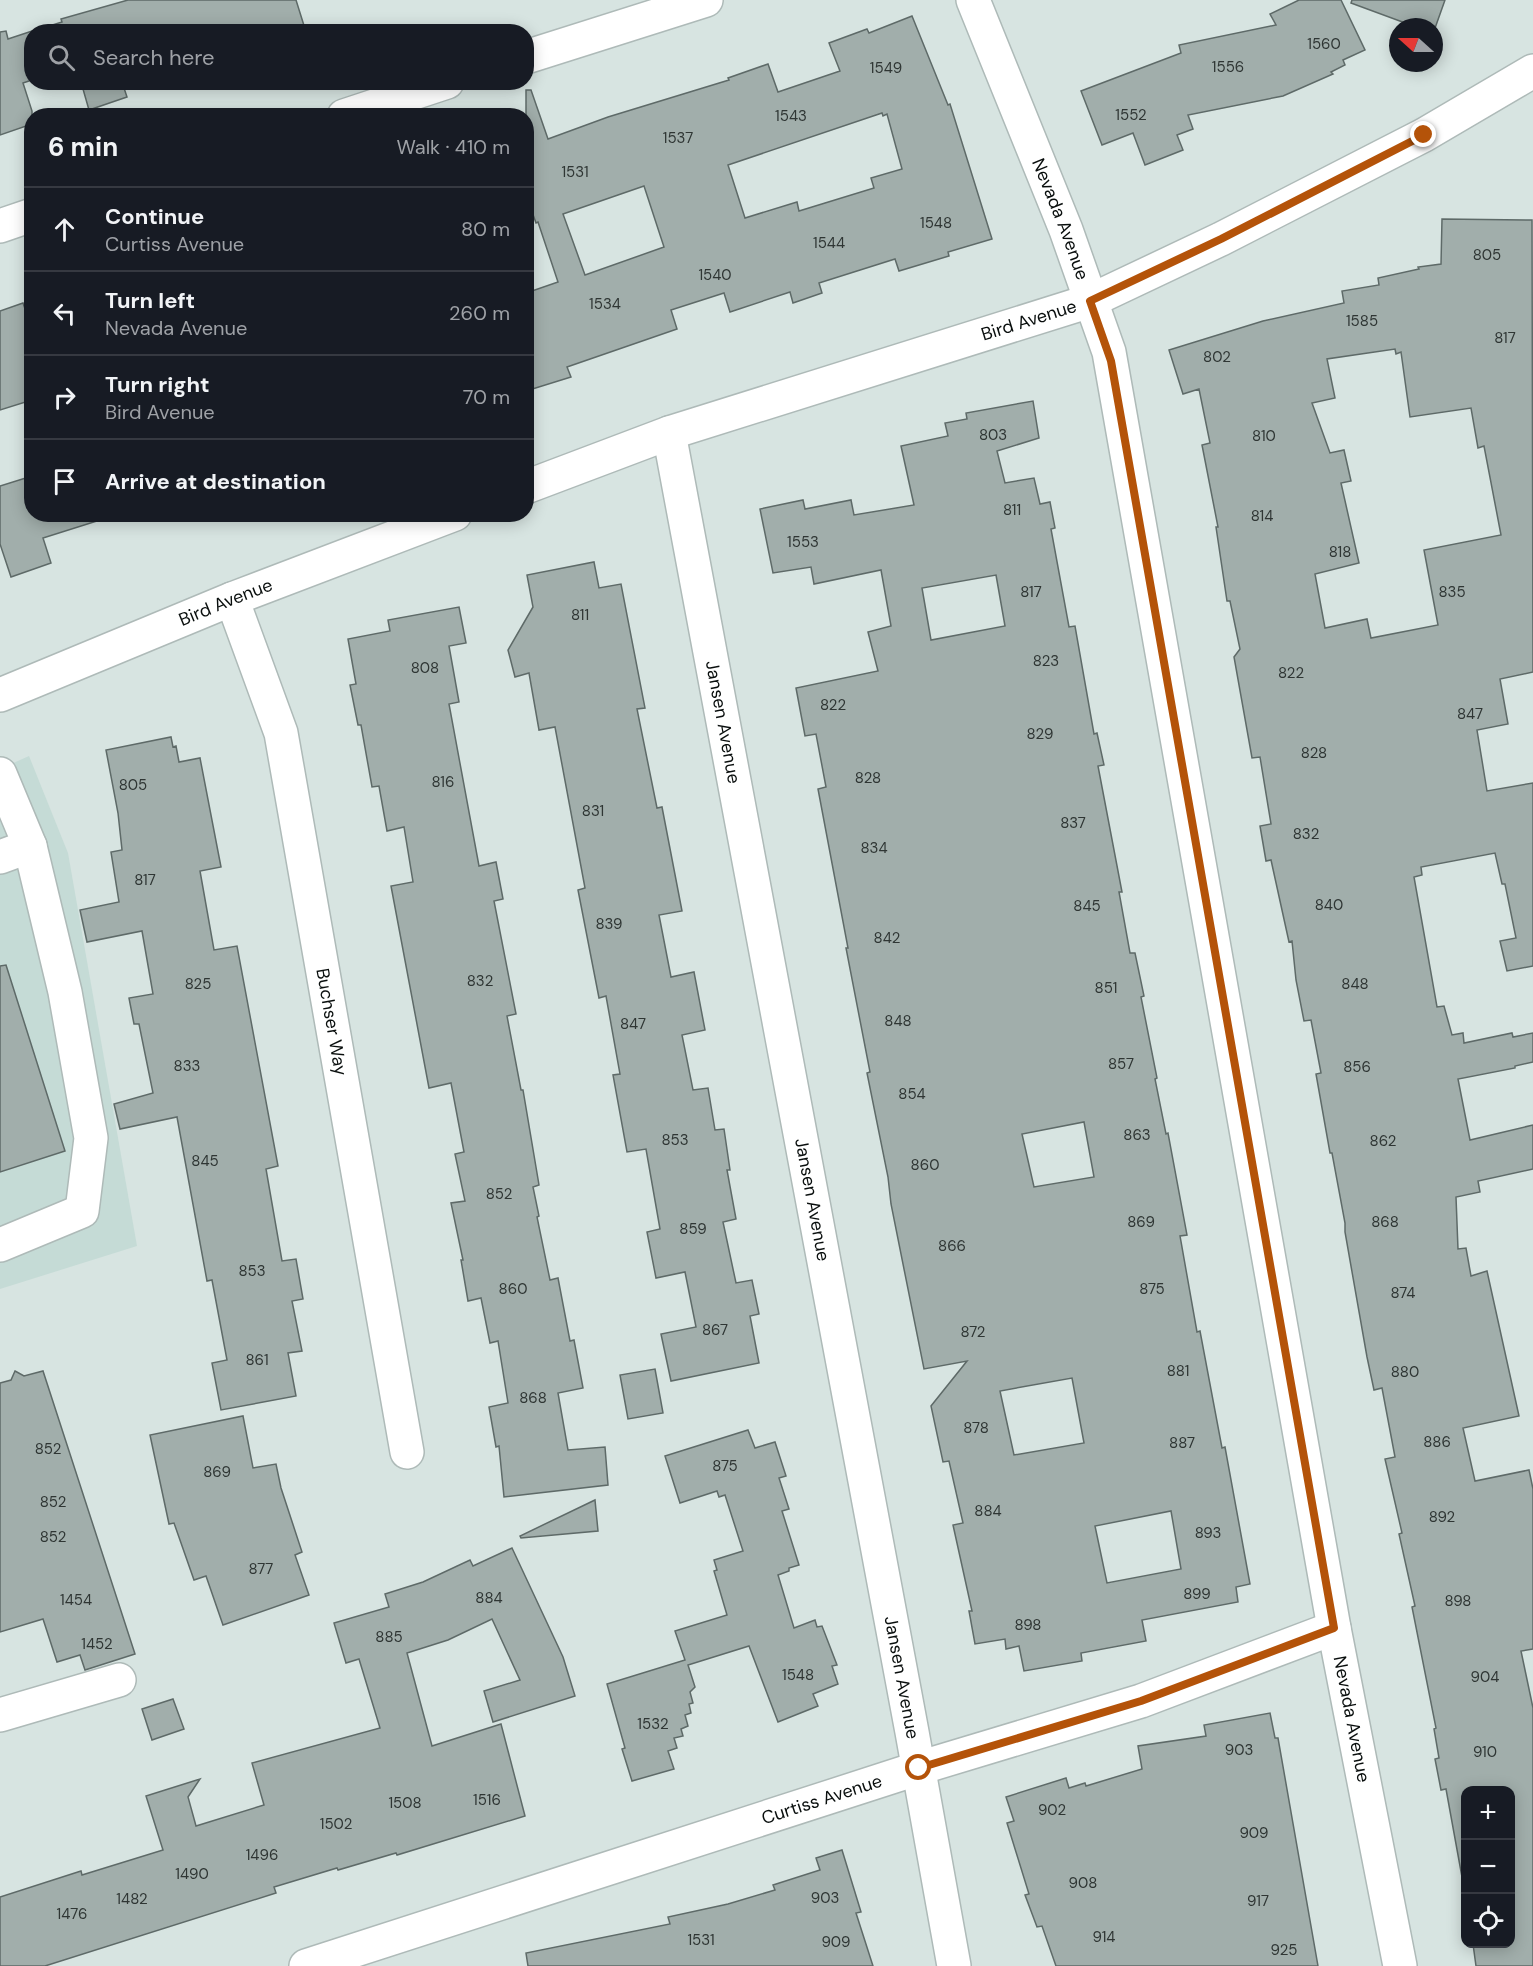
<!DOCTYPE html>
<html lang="en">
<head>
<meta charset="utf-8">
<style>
	:root { --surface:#171b24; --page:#242831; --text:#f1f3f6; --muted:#9ea1a6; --line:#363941 }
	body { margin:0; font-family:"DM Sans",sans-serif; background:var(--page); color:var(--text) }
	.controls { position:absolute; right:18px; bottom:18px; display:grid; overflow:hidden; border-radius:12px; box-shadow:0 3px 15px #0003 }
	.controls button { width:54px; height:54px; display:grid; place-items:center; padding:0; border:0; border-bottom:2px solid var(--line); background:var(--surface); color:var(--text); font:30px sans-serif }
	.compass { position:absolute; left:1389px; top:18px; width:54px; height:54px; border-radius:50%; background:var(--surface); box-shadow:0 3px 15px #0003; rotate:291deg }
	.stop { position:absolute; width:18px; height:18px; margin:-14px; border:4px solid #b45309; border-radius:50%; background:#fff }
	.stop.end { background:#b45309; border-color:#fff; box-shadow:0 2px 6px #0008 }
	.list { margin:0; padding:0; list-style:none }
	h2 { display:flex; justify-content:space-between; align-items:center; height:78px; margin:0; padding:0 24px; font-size:26px }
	h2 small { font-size:20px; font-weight:400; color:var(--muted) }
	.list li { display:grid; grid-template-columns:39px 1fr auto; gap:18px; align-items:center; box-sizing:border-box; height:84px; padding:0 24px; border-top:2px solid var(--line) }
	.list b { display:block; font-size:22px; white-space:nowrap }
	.list p { margin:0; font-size:20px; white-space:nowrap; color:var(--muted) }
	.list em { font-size:20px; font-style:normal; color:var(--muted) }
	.icon { flex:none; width:33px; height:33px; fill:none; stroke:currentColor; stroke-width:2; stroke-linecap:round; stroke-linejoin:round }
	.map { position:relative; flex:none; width:1533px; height:1966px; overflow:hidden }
	.search { position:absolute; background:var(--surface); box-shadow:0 3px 15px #0003; left:24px; top:24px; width:510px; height:66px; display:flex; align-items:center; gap:15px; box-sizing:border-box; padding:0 21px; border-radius:24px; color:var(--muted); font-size:22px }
	.panel { position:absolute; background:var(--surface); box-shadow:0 3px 15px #0003; left:24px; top:108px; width:510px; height:414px; border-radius:24px }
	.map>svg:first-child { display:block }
	.built { fill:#c5dbd6 }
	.building { fill:#a1aeab; stroke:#5e6a68; stroke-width:1.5; fill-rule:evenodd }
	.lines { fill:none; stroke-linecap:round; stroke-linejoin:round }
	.minor-casing { stroke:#aebab8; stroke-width:36 }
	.major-casing { stroke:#aebab8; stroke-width:36 }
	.minor { stroke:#fff; stroke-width:33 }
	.major { stroke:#fff; stroke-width:33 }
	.route { stroke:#b45309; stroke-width:8 }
	.labels { text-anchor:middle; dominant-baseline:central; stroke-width:6; stroke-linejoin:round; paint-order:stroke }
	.number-label { font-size:15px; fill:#2f3634 }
	.street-label { font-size:18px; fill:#090e0d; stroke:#fff }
</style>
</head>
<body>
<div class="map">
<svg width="1533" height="1966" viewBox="0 0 1533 1966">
	<rect width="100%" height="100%" fill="#d7e4e1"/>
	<polygon class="built" points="29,756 68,853 137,1246 0,1289 0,769"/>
	<g class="building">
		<polygon points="128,0 296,0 306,32 49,32 49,26 62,22 61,19"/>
		<polygon points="1299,0 1341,0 1365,50 1343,60 1345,65 1331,72 1333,74 1283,96 1188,115 1193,129 1177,135 1183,150 1145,165 1133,133 1102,145 1081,91 1181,53 1179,45 1276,25 1270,14"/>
		<polygon points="1352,0 1445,0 1434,31 1434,27 1416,27 1351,3"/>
		<path d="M912,16L948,105L950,104L992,239L948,252L949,256L899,271L895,259L819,283L822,293L793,303L790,292L730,312L724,293L671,310L677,329L567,367L571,377L526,391V293L558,282L538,222L536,223L526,195V90H531L548,139L608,117L729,80L728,78L768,64L778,92L840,71L829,43L867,29L869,33ZM882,113L883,116L887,114L902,169L871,178L874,188L799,211L797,202L745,218L728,165ZM644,186L664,247L585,275L563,214Z"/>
		<polygon points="6,31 8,39 32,31 32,80 23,83 32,111 32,124 0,135 0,32"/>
		<polygon points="81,82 122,82 127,97 89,110"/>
		<path d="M1442,219L1532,220L1533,672L1500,679L1508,724L1477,730L1487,791L1533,783V966L1507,971L1500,941L1516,938L1505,884H1502L1495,853L1421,867L1422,875L1414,877L1437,1007L1444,1006L1452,1035L1463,1033L1464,1043L1512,1033L1513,1037L1533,1033V1062L1515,1066V1068L1458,1079L1470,1140L1533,1125V1169L1478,1181L1480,1192L1456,1197L1458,1249L1466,1248L1471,1276L1487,1271L1519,1416L1463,1428L1475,1481L1529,1470L1533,1489V1649L1521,1651L1533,1708V1966H1476L1473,1944H1510V1791H1466V1899L1446,1789L1441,1790L1435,1759L1439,1758L1434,1729L1436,1728L1412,1607L1415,1606L1399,1534L1402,1533L1385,1459L1395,1457L1382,1388L1374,1390L1367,1357L1345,1232V1223L1332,1153H1330L1316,1074L1321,1073L1311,1020L1304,1021L1296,980L1292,941L1289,942L1271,860L1266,861L1260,826L1271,824L1260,757L1252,758L1234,657L1240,649L1230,601H1227L1216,527H1218L1202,445L1210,443L1199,389L1183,394L1169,350L1263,321L1344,303L1342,291L1379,285L1378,278L1419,269L1418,267L1441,264ZM1395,349L1396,354L1401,352L1410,417L1471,408L1478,448L1484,446L1501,535L1424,550L1438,625L1371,638L1367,619L1325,628L1315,574L1359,563L1341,483L1351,481L1344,450L1330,453L1312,403L1335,398L1327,359Z"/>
		<polygon points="23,303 32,329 32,400 0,410 0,311"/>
		<path d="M1033,401L1039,438L997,451L1005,483L1034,478L1040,504L1050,502L1055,528L1051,529L1069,627L1075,626L1094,734L1097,733L1104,765L1098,766L1122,892H1119L1130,953H1135L1144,996L1141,997L1157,1078L1155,1079L1166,1134L1168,1133L1187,1235L1180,1236L1197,1332L1200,1331L1222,1448L1225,1447L1250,1584L1236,1587L1238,1602L1142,1620L1146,1641L1081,1653L1082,1661L1024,1671L1019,1646L1006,1649L1005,1639L975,1644L969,1611H972L953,1525L963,1523L949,1461L943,1462L931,1406L967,1361L924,1369L891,1204L888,1177L867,1073L870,1072L846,948H848L818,789L826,787L816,734L805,736L796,688L878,671L868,632L891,626L881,570L814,584L811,567L773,573L760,509L803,500L805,509L851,500L854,515L914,505L901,446L948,436L945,423L967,419L966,413ZM996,575L1005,626L931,640L922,588ZM1084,1122L1094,1177L1034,1187L1022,1134ZM1072,1378L1084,1443L1014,1455L1000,1391ZM1171,1511L1181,1569L1107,1583L1095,1526Z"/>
		<polygon points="32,476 32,514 96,514 97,521 43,538 51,563 11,577 0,544 0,486"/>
		<polygon points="594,562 599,588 621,584 645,708 637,709 657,808 662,807 682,911 659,915 671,977 694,972 705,1030 682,1035 693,1090 708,1088 715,1130 724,1129 730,1170 727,1170 736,1219 723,1222 736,1283 752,1280 759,1314 750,1316 759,1363 671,1381 661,1334 696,1327 685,1272 656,1278 647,1232 660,1229 646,1149 627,1152 613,1075 620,1074 606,996 599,998 578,890 585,888 555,727 539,730 529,673 515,677 508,650 533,607 527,575"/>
		<polygon points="459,607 466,643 449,646 459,702 449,704 479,866 496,862 503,899 494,901 516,1014 507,1016 521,1090 523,1090 539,1185 533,1187 539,1216 537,1217 550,1280 558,1278 570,1341 574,1340 583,1388 558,1393 568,1450 605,1447 608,1485 504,1497 499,1446 496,1447 489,1407 508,1403 498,1341 490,1343 481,1298 468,1301 461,1260 463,1260 451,1203 465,1201 455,1154 464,1152 451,1083 429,1088 391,886 413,882 404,827 387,831 379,786 372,787 361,725 358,725 350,685 356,684 348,639 390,631 388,620"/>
		<polygon points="171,737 173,747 176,746 179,762 200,758 221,867 200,871 214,950 237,946 278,1166 266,1169 282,1261 296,1259 303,1299 292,1301 302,1351 288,1353 296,1396 221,1410 212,1363 227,1360 212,1280 207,1281 177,1117 120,1129 114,1104 153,1093 139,1024 134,1024 129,998 153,994 142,931 87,942 80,910 119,902 111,852 122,850 118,813 106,750"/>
		<polygon points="6,965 65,1151 0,1172 0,966"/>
		<polygon points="655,1369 663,1413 628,1419 620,1375"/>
		<polygon points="15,1371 24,1376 43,1371 135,1654 85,1670 80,1655 57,1662 43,1619 0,1632 0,1383 11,1380"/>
		<polygon points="243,1416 253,1468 276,1464 281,1488 302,1552 295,1555 309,1595 223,1625 206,1576 194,1580 174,1523 169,1524 150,1435"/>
		<polygon points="748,1430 755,1448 775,1442 786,1476 779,1478 789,1509 782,1511 799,1565 789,1568 789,1571 778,1575 794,1628 815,1620 817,1627 822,1626 837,1665 832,1666 838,1684 813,1694 818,1706 778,1722 749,1646 688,1665 695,1687 690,1692 693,1703 689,1704 691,1713 685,1715 688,1726 681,1729 683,1736 674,1738 677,1748 668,1751 674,1769 632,1781 622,1749 625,1748 607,1684 685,1660 675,1631 727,1615 714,1571 717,1570 714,1560 743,1551 725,1495 719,1497 717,1491 680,1503 665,1456"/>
		<polygon points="595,1500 598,1531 521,1538 520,1536"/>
		<polygon points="512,1548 563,1657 575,1696 493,1722 484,1691 520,1680 492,1619 448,1640 407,1653 432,1746 501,1724 525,1816 397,1855 396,1853 338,1870 337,1868 274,1887 276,1893 45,1966 0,1966 0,1897 81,1871 82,1875 163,1850 146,1796 200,1779 188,1797 196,1826 264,1805 252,1763 380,1728 359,1659 346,1663 334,1623 389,1607 385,1594 423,1582 470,1560 473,1566"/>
		<polygon points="173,1699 184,1729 152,1740 142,1709"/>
		<polygon points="1270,1713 1275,1738 1278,1738 1318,1966 1056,1966 1042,1926 1037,1927 1025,1895 1029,1894 1007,1823 1014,1821 1006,1797 1066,1778 1069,1788 1085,1783 1086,1786 1142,1769 1138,1746 1206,1736 1204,1725"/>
		<polygon points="842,1850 861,1912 856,1913 873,1966 528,1966 526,1953 670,1924 668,1917 728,1904 775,1890 773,1885 820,1870 816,1858"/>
	</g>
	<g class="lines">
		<g class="minor-casing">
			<g id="minor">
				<path id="s1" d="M973,0L1066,230L1109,352L1334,1628L1400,1966"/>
				<polyline points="526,57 706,0"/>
				<polyline points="344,116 447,82"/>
				<polyline points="0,226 32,215"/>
				<path id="s2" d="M669,433L912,1732L954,1966"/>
				<path id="s3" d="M232,599L281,733L407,1452"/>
				<polyline points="0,774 30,846 65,992 91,1138 82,1211 0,1245"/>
				<polyline points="0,857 30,846"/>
				<polyline points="0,1715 119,1680"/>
				<path id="s4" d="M306,1966L919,1768L1141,1701L1334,1628"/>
			</g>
		</g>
		<g class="major-casing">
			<g id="major">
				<path id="s5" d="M526,487L669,433L1090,301L1221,239L1424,135L1533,71"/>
				<path id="s6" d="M0,695L232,599L455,514"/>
			</g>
		</g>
		<use href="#minor" class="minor"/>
		<use href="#major" class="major"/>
	</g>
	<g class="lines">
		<polyline class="route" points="919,1768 1141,1701 1334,1628 1111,361 1090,301 1221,239 1424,135"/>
	</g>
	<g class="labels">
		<g class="number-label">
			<text x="1324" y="44">1560</text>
			<text x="1228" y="67">1556</text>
			<text x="886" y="68">1549</text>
			<text x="1131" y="115">1552</text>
			<text x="791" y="116">1543</text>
			<text x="678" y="138">1537</text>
			<text x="575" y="172">1531</text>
			<text x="936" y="223">1548</text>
			<text x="829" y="243">1544</text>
			<text x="1487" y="255">805</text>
			<text x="715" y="275">1540</text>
			<text x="605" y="304">1534</text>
			<text x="1362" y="321">1585</text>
			<text x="1505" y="338">817</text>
			<text x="1217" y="357">802</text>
			<text x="993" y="435">803</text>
			<text x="1264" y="436">810</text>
			<text x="1012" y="510">811</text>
			<text x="1262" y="516">814</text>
			<text x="803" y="542">1553</text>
			<text x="1340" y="552">818</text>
			<text x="1031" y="592">817</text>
			<text x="1452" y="592">835</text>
			<text x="580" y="615">811</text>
			<text x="1046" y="661">823</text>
			<text x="425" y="668">808</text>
			<text x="1291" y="673">822</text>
			<text x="833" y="705">822</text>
			<text x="1470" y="714">847</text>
			<text x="1040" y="734">829</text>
			<text x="1314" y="753">828</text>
			<text x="868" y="778">828</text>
			<text x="443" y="782">816</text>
			<text x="133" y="785">805</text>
			<text x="593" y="811">831</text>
			<text x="1073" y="823">837</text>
			<text x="1306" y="834">832</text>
			<text x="874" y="848">834</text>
			<text x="145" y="880">817</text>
			<text x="1329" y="905">840</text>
			<text x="1087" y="906">845</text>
			<text x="609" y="924">839</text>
			<text x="887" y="938">842</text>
			<text x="480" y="981">832</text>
			<text x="198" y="984">825</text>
			<text x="1355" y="984">848</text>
			<text x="1106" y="988">851</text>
			<text x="898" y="1021">848</text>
			<text x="633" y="1024">847</text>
			<text x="1121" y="1064">857</text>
			<text x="187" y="1066">833</text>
			<text x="1357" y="1067">856</text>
			<text x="912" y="1094">854</text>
			<text x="1137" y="1135">863</text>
			<text x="675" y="1140">853</text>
			<text x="1383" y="1141">862</text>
			<text x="205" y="1161">845</text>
			<text x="925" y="1165">860</text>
			<text x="499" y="1194">852</text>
			<text x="1141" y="1222">869</text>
			<text x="1385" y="1222">868</text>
			<text x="693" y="1229">859</text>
			<text x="952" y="1246">866</text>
			<text x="252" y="1271">853</text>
			<text x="513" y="1289">860</text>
			<text x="1152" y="1289">875</text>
			<text x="1403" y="1293">874</text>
			<text x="715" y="1330">867</text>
			<text x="973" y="1332">872</text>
			<text x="257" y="1360">861</text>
			<text x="1178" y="1371">881</text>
			<text x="1405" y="1372">880</text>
			<text x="533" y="1398">868</text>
			<text x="976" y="1428">878</text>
			<text x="1437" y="1442">886</text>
			<text x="1182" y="1443">887</text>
			<text x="48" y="1449">852</text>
			<text x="725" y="1466">875</text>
			<text x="217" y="1472">869</text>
			<text x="53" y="1502">852</text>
			<text x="988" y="1511">884</text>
			<text x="1442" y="1517">892</text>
			<text x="1208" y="1533">893</text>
			<text x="53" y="1537">852</text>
			<text x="261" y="1569">877</text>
			<text x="1197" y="1594">899</text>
			<text x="489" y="1598">884</text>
			<text x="76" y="1600">1454</text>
			<text x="1458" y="1601">898</text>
			<text x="1028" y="1625">898</text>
			<text x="389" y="1637">885</text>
			<text x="97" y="1644">1452</text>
			<text x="798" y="1675">1548</text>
			<text x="1485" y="1677">904</text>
			<text x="653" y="1724">1532</text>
			<text x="1239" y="1750">903</text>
			<text x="1485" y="1752">910</text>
			<text x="487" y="1800">1516</text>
			<text x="405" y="1803">1508</text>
			<text x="1052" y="1810">902</text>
			<text x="336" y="1824">1502</text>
			<text x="1254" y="1833">909</text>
			<text x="262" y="1855">1496</text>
			<text x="192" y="1874">1490</text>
			<text x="1083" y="1883">908</text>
			<text x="825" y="1898">903</text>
			<text x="132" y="1899">1482</text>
			<text x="1258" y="1901">917</text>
			<text x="72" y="1914">1476</text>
			<text x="1104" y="1937">914</text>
			<text x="701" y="1940">1531</text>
			<text x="836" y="1942">909</text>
			<text x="1284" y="1950">925</text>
		</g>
		<g class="street-label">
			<text stroke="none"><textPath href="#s1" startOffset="236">Nevada Avenue</textPath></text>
			<text stroke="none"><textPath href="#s5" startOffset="530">Bird Avenue</textPath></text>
			<text stroke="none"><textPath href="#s6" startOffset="244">Bird Avenue</textPath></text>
			<text stroke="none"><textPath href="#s2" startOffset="294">Jansen Avenue</textPath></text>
			<text stroke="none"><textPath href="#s3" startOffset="436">Buchser Way</textPath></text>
			<text stroke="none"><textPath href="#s2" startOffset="780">Jansen Avenue</textPath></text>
			<text stroke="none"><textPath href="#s2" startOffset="1266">Jansen Avenue</textPath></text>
			<text stroke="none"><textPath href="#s1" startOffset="1766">Nevada Avenue</textPath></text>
			<text stroke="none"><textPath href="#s4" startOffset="542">Curtiss Avenue</textPath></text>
		</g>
	</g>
</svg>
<div class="controls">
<button>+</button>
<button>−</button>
<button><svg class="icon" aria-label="locate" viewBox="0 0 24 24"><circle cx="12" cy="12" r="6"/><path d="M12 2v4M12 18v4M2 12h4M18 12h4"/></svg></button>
</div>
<svg class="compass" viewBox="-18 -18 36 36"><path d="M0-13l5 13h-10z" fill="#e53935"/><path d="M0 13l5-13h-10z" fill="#9ea1a6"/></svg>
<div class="stop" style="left:919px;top:1768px"></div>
<div class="stop end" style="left:1424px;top:135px"></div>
<div class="search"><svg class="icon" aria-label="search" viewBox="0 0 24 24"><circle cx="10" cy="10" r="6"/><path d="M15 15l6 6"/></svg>Search here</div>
<section class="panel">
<h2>6 min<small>Walk · 410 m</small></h2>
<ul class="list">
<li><svg class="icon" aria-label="ahead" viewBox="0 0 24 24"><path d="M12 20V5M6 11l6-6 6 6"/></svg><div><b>Continue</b><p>Curtiss Avenue</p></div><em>80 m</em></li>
<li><svg class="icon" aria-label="left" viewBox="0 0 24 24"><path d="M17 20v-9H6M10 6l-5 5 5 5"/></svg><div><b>Turn left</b><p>Nevada Avenue</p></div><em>260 m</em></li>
<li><svg class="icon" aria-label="right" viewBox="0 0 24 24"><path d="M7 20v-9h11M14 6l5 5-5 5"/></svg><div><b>Turn right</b><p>Bird Avenue</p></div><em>70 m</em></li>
<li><svg class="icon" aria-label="arrive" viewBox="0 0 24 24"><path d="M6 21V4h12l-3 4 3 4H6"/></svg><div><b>Arrive at destination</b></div></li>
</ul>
</section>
</div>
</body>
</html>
